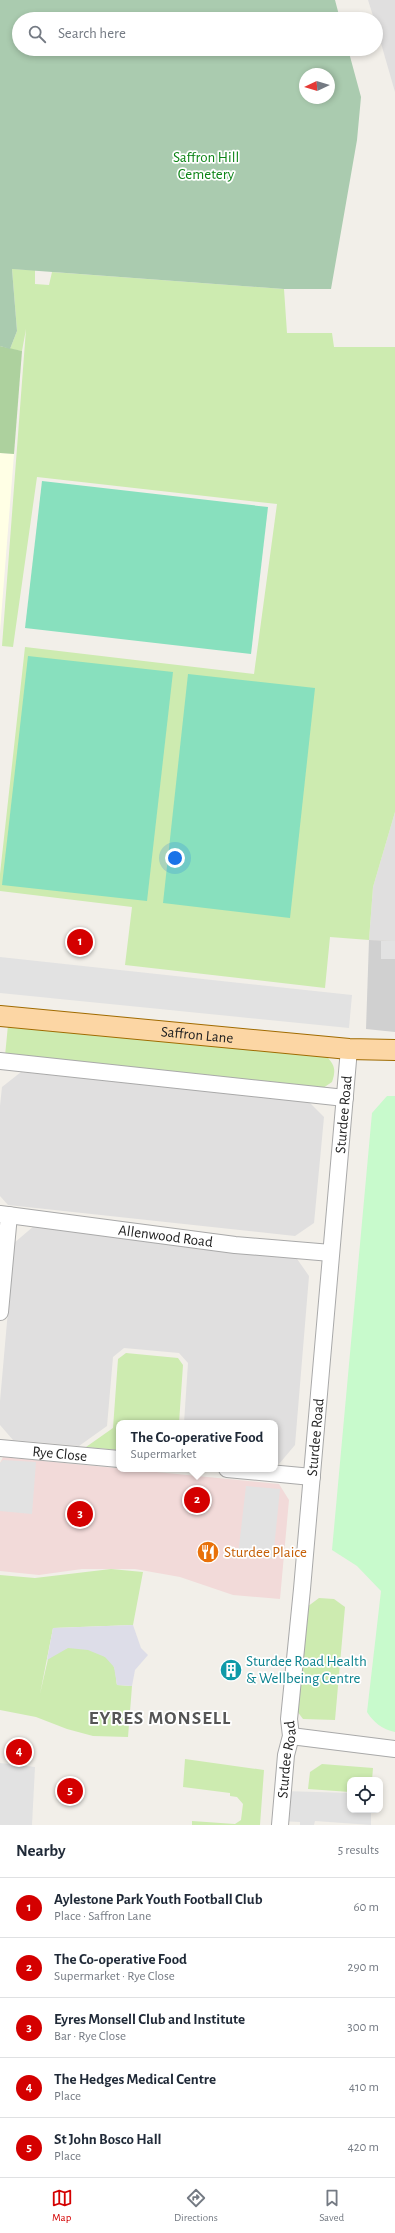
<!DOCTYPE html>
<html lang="en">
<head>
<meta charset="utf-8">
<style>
	:root { --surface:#fff; --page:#f2f2f3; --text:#1f2937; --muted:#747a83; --line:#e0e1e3; --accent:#d40000 }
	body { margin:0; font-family:"Alegreya Sans",sans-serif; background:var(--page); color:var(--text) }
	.controls { position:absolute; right:12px; bottom:12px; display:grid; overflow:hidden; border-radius:8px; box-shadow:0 2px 6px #0003 }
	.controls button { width:36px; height:36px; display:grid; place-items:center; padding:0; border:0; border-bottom:1px solid var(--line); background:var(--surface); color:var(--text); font:20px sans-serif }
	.compass { position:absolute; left:299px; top:68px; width:36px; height:36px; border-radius:50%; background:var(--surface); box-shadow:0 2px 6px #0003; rotate:266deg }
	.you { position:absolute; left:175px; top:858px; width:14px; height:14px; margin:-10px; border:3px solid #fff; border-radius:50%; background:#1a73e8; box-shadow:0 0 0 6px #1a73e833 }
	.badge { display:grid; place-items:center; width:26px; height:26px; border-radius:50%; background:var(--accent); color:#fff; font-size:13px; font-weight:700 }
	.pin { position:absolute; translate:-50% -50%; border:2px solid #fff; box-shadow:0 1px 4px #0006 }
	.popup { position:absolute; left:116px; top:1420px; width:162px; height:52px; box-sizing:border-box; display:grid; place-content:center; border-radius:8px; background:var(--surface); filter:drop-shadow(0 1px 3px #0005); font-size:13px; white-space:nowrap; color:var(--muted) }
	.popup b { font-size:15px; color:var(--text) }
	.popup::after { content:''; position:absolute; left:50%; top:100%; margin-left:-8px; border:8px solid transparent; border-top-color:var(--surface) }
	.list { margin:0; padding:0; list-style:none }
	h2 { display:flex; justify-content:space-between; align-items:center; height:52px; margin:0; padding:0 16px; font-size:17px }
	h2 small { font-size:13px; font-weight:400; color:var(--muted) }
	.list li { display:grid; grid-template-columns:26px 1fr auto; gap:12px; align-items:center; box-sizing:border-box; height:60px; padding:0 16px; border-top:1px solid var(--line) }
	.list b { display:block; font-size:15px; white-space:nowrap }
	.list p { margin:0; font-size:13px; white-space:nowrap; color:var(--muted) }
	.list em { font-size:13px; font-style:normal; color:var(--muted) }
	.icon { flex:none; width:22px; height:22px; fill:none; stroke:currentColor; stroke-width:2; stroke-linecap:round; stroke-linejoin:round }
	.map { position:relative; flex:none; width:395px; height:1825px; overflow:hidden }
	.search { position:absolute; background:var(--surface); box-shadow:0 2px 6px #0003; left:12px; right:12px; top:12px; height:44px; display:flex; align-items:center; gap:10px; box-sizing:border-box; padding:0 14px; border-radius:22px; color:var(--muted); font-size:15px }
	.sheet { height:352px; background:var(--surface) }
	nav { display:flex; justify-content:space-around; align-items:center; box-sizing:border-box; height:56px; border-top:1px solid var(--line); background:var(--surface); font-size:11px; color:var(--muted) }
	nav a { display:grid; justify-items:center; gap:2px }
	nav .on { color:var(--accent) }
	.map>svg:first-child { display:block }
	.residential { fill:#e0dfdf }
	.commercial { fill:#f2dad9 }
	.education { fill:#ffffe5 }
	.religious { fill:#d0d0d0 }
	.grass { fill:#cdebb0 }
	.forest { fill:#add19e }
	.cemetery { fill:#aacbaf; fill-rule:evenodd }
	.park { fill:#c8facc }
	.pitch { fill:#88e0be }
	.parking { fill:#e2e2e2 }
	.plaza { fill:#dddde8 }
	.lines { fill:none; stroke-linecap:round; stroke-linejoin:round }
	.minor-casing { stroke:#a9a9a9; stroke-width:18 }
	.major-casing { stroke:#a06b00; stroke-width:22 }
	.minor { stroke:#fff; stroke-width:16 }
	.major { stroke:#fcd6a4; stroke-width:20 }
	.labels { text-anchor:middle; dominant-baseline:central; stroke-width:3.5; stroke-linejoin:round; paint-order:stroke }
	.park-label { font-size:15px; fill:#0c8416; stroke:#fff }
	.street-label { font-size:15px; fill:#222; stroke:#fff }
	.food-label { font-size:15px; fill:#c56008; stroke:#fff; text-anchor:start }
	.culture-label { font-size:15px; fill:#0d838f; stroke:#fff; text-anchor:start }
	.district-label { font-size:19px; font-weight:bold; letter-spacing:1px; fill:#555; stroke:#fff }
</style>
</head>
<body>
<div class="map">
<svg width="395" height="1825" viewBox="0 0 395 1825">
	<rect width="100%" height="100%" fill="#f2efe9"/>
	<g class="residential">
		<polygon points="368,0 395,0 395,92 376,26 376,19 374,19"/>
		<polygon points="395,812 395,941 369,940 373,887"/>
		<polygon points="21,1072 309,1102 324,1117 314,1223 295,1236 8,1205 0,1196 0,1106 2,1087"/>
		<polygon points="34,1226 295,1256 309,1276 295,1445 279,1464 275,1464 275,1423 184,1423 188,1363 179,1353 124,1348 113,1357 107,1426 79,1446 13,1440 0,1425 0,1401 14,1243"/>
	</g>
	<polygon class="commercial" points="3,1457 279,1484 289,1500 280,1599 233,1595 180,1577 135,1569 82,1569 39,1575 0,1571 0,1463"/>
	<polygon class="education" points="0,453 14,454 0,631"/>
	<polygon class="religious" points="369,940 395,941 395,1032 366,1029"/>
	<g class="grass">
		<polygon points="12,269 35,270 35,284 49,285 52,272 284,289 287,333 332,333 334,347 395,347 395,812 373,887 369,940 330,937 325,988 125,965 132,907 0,891 0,874 25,647 254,674 277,504 37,477 13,647 2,646 26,329 22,351 10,349 17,331"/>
		<path d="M8,1025L326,1056C335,1065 336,1070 332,1082L323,1088L5,1056Z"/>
		<polygon points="126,1353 178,1358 183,1365 179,1423 119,1423 119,1450 86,1447 113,1428 118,1359"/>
		<path d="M111,1569L143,1572L133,1625L53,1628L40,1694L48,1659C54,1655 60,1650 67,1648C80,1644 109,1653 114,1667C116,1672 116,1680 117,1685L132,1686L128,1737L93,1736L67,1729L36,1717L0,1710V1575L35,1578Z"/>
		<polygon points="319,1598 334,1599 345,1607 335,1720 303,1719 297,1711 307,1607"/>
		<polygon points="185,1759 264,1770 260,1825 192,1825 192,1821 235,1824 241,1820 243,1804 237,1797 230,1796 230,1793 183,1787"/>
		<polygon points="322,1764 373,1768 372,1780 350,1780 350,1792 308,1789 310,1772"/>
	</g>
	<polygon class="forest" points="0,346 22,351 14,454 0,453"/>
	<path class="cemetery" d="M0,0H335L340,19H19V49H348L361,97L357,140L331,289H284L12,269L17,331L10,349L0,346ZM305,74H329V98H305Z"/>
	<path class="park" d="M387,1096H395V1732C382,1729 374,1723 367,1712L381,1591L357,1566L332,1550L372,1113Z"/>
	<g class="pitch">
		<polygon points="42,481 268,507 251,654 25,628"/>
		<polygon points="28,656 173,672 147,901 2,885"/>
		<polygon points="188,674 315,688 290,918 163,903"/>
	</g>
	<g class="parking">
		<rect x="381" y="941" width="14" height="18"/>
		<polygon points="0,957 352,995 349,1028 0,993"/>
		<polygon points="3,1460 36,1462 32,1514 0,1511 0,1463"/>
		<polygon points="246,1486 280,1489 273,1559 238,1555"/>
		<polygon points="0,1763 35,1767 32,1825 0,1825"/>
		<polygon points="283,1791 350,1793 350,1810 371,1810 371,1825 315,1821 314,1825 300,1825 300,1822 280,1821"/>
	</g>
	<polygon class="plaza" points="133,1625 141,1648 148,1655 135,1670 132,1686 117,1685 114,1667 105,1657 88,1650 68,1648 47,1660 53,1628"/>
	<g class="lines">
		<g class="minor-casing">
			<g id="minor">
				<polyline points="0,1061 345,1098"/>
				<path id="s1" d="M0,1214L235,1245L331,1253"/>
				<polyline points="0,1312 9,1215"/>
				<path id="s2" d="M0,1448L119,1459"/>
				<polyline points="227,1469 312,1477"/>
				<polyline points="291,1736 395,1749"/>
				<path id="s3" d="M280,1825L286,1755L291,1736L289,1719L302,1589L349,1049"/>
			</g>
		</g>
		<g class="major-casing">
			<g id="major">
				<path id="s4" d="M0,1016L349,1049L395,1050"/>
			</g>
		</g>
		<use href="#minor" class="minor"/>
		<use href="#major" class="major"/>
	</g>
	<defs>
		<g id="restaurant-disc" transform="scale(1.15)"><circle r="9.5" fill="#e8710a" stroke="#fff"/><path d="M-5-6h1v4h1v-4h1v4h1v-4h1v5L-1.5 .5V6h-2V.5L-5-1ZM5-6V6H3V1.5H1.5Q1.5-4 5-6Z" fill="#fff"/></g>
		<g id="building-disc" transform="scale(1.15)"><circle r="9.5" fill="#0f9aa8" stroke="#fff"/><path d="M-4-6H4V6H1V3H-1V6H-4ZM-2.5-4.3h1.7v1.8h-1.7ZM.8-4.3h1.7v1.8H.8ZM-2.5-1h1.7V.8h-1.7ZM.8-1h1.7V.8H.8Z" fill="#fff"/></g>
	</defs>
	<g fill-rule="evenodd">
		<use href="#restaurant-disc" x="208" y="1552"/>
		<use href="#building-disc" x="231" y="1670"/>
	</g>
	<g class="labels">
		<g class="park-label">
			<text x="206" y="157">Saffron Hill<tspan x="206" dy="17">Cemetery</tspan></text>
		</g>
		<g class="street-label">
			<text stroke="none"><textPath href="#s4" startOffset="198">Saffron Lane</textPath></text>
			<text stroke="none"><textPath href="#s3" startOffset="714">Sturdee Road</textPath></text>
			<text stroke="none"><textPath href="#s1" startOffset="167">Allenwood Road</textPath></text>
			<text stroke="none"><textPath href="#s3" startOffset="390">Sturdee Road</textPath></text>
			<text stroke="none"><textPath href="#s2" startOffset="60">Rye Close</textPath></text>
			<text stroke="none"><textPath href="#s3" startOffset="66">Sturdee Road</textPath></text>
		</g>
		<g class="food-label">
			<text x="224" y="1552">Sturdee Plaice</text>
		</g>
		<g class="culture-label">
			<text x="246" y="1661">Sturdee Road Health<tspan x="246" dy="17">&amp; Wellbeing Centre</tspan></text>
		</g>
		<g class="district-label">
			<text x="160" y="1718">EYRES MONSELL</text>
		</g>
	</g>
</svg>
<div class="controls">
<button><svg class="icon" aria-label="locate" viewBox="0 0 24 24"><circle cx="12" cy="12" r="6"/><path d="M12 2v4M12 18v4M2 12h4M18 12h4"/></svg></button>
</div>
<svg class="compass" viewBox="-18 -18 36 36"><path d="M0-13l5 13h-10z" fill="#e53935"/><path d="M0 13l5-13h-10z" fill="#747a83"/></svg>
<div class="you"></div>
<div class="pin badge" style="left:80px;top:942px">1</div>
<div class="pin badge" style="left:197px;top:1500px">2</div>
<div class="popup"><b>The Co-operative Food</b>Supermarket</div>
<div class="pin badge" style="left:80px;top:1514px">3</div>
<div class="pin badge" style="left:19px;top:1752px">4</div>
<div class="pin badge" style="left:70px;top:1791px">5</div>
<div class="search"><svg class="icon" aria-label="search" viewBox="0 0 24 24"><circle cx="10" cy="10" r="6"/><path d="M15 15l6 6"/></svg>Search here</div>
</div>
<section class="sheet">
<h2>Nearby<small>5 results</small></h2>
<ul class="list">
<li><span class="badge">1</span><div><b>Aylestone Park Youth Football Club</b><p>Place · Saffron Lane</p></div><em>60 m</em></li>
<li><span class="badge">2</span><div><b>The Co-operative Food</b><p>Supermarket · Rye Close</p></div><em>290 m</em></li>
<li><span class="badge">3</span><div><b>Eyres Monsell Club and Institute</b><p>Bar · Rye Close</p></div><em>300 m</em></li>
<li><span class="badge">4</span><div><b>The Hedges Medical Centre</b><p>Place</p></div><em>410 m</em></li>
<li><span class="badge">5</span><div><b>St John Bosco Hall</b><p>Place</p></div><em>420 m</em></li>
</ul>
</section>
<nav>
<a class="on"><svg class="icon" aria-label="map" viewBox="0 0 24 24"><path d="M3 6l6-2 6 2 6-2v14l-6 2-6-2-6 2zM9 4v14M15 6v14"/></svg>Map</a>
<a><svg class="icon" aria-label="directions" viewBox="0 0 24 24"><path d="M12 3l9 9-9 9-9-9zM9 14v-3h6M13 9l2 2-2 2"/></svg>Directions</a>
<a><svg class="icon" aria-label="saved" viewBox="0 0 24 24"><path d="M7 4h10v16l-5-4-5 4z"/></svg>Saved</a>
</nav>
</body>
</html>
